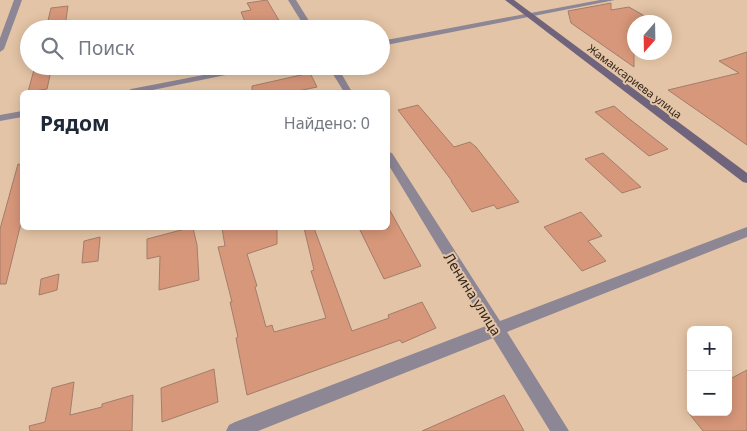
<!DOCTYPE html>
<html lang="ru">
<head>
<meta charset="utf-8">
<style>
	:root { --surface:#fff; --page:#f6f6f7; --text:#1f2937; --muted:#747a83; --line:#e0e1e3 }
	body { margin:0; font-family:"Noto Sans",sans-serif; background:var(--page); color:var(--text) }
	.controls { position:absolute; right:15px; bottom:15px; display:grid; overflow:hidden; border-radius:8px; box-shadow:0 2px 12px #0003 }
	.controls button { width:45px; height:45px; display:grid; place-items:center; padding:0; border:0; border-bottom:1px solid var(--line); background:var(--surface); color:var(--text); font:25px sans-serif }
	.compass { position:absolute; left:627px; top:15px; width:45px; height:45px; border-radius:50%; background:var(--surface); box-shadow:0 2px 12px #0003; rotate:200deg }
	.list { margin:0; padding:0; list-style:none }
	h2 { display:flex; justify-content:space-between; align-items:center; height:65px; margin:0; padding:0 20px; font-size:21px }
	h2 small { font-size:16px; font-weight:400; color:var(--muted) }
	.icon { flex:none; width:28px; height:28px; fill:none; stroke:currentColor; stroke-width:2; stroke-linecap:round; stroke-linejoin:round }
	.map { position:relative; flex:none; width:747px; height:431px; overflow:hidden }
	.search { position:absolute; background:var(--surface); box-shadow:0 2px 12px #0003; left:20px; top:20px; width:370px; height:55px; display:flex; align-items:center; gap:12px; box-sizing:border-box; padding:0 18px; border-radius:28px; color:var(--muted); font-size:19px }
	.panel { position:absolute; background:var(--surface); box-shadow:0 2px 12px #0003; left:20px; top:90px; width:370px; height:140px; border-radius:8px }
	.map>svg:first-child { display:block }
	.building { fill:#d7977a; stroke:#a37d6b }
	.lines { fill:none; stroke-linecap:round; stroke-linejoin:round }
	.street { fill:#8d8695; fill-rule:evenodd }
	.secondary { fill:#6f647b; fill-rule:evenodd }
	.labels { text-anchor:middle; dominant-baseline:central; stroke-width:4; stroke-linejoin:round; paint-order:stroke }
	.far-street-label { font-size:11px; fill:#32271b; stroke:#e4c4a6 }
	.street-label { font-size:14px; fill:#32271b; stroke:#e4c4a6 }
</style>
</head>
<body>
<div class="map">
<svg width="747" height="431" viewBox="0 0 747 431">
	<rect width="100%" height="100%" fill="#e4c4a6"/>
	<g class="building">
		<polygon points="267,0 284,29 248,29 241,12 251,10 247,3"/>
		<polygon points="611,3 611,10 629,7 655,22 634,22 634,67 571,23 568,11"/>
		<polygon points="68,6 65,26 46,29 51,8"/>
		<polygon points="747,52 747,145 668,90 739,73 719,61"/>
		<polygon points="35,66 52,66 47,89 28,92"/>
		<polygon points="310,73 317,87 293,92 252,92 252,86"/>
		<polygon points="418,105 454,147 470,142 476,147 519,202 497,209 494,205 472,212 451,181 452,181 398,110"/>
		<polygon points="614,106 627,117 668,149 649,156 595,112"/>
		<polygon points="603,153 641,187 622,193 585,159"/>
		<polygon points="18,164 22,165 22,219 6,284 0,284 0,229"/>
		<polygon points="388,207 421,266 384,279 359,228 388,228"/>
		<polygon points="581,212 602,236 588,241 606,261 582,271 544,227"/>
		<polygon points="189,228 193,228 197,245 199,280 159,290 160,256 147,259 147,239"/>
		<polygon points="222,228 277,228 277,244 247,254 257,286 255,287 266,327 272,325 274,332 326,318 311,271 314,270 304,228 314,228 352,331 389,318 388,315 422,302 436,328 402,343 400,340 247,395 236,338 238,337 230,302 232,302 218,247 225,246"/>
		<polygon points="100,237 98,261 82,263 84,241"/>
		<polygon points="59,274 57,290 39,295 41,279"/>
		<polygon points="214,369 218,402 162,422 161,388"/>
		<polygon points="747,370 747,431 703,431 688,412 728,412 728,380"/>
		<polygon points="74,382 70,415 102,407 102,404 133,395 132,431 30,431 29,426 45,422 52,388"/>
		<polygon points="504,395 524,431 422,431"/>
	</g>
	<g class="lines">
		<g class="street">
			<polygon points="14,0 22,0 4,49 0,52 0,38"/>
			<polygon points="288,0 296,0 314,29 306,29"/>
			<polygon points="600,0 615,0 381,46 381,41"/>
			<polygon points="250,66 269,66 143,92 126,92 131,89"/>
			<polygon points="328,66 337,66 352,92 344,92"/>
			<polygon points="22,111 22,117 0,121 0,115"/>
			<polygon points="388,152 392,153 500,321 747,227 747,237 507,332 569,431 550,431 493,338 258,431 226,431 229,425 235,422 486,326 388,164"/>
		</g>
		<polygon class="secondary" points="505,0 514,0 747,173 747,183 743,182"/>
	</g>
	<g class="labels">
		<g class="far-street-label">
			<text transform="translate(635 81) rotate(37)">Жамансариева улица</text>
		</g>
		<g class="street-label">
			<text transform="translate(473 294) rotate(58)">Ленина улица</text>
		</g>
	</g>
</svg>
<div class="controls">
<button>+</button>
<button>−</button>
</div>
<svg class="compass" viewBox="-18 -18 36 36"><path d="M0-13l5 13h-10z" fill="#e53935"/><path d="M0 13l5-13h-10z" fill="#747a83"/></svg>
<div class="search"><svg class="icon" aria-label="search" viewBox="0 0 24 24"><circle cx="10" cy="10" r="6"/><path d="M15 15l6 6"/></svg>Поиск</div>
<section class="panel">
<h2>Рядом<small>Найдено: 0</small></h2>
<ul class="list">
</ul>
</section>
</div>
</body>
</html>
